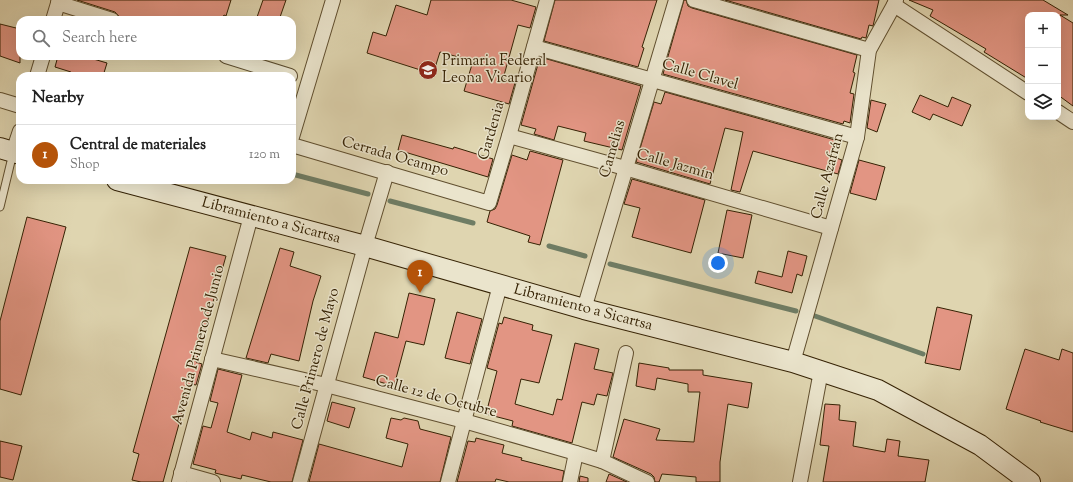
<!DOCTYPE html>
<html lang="en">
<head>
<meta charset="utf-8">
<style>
	:root { --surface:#fff; --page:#f2f2f2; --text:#222; --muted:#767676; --line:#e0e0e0; --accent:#b45309 }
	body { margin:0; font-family:"Sorts Mill Goudy",serif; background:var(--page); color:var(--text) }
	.controls { position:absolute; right:12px; top:12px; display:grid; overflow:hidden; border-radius:8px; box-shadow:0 4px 16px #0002 }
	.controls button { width:36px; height:36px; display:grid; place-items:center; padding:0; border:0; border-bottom:1px solid var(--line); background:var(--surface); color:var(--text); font:20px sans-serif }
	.you { position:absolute; left:718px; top:263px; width:14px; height:14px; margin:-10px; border:3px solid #fff; border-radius:50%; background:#1a73e8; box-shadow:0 0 0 6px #1a73e833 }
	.badge { display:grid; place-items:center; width:26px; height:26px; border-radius:50%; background:var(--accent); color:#fff; font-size:13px; font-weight:700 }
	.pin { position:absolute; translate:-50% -33px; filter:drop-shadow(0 1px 2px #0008) }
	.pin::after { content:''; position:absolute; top:21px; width:14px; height:12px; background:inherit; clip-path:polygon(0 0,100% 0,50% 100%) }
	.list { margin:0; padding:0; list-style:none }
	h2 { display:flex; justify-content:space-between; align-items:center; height:52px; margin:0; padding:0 16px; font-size:17px }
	h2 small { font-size:13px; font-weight:400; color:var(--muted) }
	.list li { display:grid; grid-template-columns:26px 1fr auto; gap:12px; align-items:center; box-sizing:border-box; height:60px; padding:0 16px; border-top:1px solid var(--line) }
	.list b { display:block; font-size:15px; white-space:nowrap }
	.list p { margin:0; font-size:13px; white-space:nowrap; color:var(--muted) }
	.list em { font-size:13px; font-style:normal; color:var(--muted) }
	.icon { flex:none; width:22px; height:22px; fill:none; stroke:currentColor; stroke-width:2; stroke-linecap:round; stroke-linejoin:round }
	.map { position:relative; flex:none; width:1073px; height:482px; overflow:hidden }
	.search { position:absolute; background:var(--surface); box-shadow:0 4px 16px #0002; left:16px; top:16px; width:280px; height:44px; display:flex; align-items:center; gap:10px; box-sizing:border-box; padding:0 14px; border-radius:12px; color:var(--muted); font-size:15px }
	.panel { position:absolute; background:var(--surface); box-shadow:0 4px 16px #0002; left:16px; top:72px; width:280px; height:112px; border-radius:12px }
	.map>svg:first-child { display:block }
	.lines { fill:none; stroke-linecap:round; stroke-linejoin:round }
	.stream { stroke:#6f7d65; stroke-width:5 }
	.building { fill:#e29583; stroke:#352204 }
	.service-casing { stroke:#604f2f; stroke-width:9 }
	.minor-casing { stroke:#604f2f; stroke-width:16 }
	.secondary-casing { stroke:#352204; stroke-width:22 }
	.service { stroke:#eae4cc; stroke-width:7 }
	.minor { stroke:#eae4cc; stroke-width:14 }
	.secondary { stroke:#eae4cc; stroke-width:20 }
	.labels { text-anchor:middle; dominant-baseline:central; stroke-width:3; stroke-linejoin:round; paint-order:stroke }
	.poi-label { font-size:15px; fill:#352204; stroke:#eae4cc; text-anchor:start }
	.street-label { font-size:15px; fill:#352204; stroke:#eae4cc }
</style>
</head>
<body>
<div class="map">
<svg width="1073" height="482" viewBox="0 0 1073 482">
	<rect width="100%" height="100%" fill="#dfd5b0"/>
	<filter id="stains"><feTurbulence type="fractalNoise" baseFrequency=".005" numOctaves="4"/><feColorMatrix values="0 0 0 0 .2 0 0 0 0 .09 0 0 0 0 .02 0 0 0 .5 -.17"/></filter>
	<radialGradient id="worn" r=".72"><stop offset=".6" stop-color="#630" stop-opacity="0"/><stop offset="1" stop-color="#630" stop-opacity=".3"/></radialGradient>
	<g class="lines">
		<g class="stream">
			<polyline points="292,174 368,194"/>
			<polyline points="390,201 473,223"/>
			<polyline points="549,246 585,256"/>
			<polyline points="610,264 796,311"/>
			<polyline points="815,316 923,354"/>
		</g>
	</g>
	<g class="building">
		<polygon points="77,0 231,0 226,16 224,15 221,20 120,20 118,15 115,12"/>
		<polygon points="263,0 286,0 279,20 256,20"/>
		<polygon points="431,0 511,0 536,7 530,28 518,25 503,79 515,83 509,104 464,91 473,61 440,52 433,74 367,53 373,32 386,36 396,5 427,15"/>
		<polygon points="555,0 657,0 642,47 644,48 638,67 544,41"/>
		<polygon points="684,0 686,0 688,6 692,8 857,55 853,72 855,73 850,93 854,94 850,123 844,121 843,124 663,74"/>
		<polygon points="725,0 879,0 873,26 869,25 866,38 862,37 861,39"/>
		<polygon points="909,0 1043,0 1068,15 1060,15 1073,23 1073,106 1058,95 1058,15 1028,15 1028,79 984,52 986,49 930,16 933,10"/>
		<polygon points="0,24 20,29 20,63 0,56"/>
		<polygon points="58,56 90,56 90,58 107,63 103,76 70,76 71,72 55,67"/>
		<polygon points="540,57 641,86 622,150 584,141 586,133 558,126 554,140 534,134 536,129 521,125"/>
		<polygon points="665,92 835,140 831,156 842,160 838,174 753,151 740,192 731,190 743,132 725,128 710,184 636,162 654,102 661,104"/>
		<polygon points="920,95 948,107 952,97 971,105 962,126 933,114 930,120 912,112"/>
		<polygon points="871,100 886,104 877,132 867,128"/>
		<polygon points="402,135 453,149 454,147 493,159 488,177 398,150"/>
		<polygon points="530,151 563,160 540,245 528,242 530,236 487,222 490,211 495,209 497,205 512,155 527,160"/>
		<polygon points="859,160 885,167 876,200 850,193"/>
		<polygon points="632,179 705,200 691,253 632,237 640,208 624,204"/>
		<polygon points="727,210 752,215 743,258 718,253"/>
		<polygon points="27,217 66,227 21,395 0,389 0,321"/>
		<polygon points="190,247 226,256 196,362 202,364 196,385 190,384 163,482 141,482 132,480 139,454 133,452"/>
		<polygon points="280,248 294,252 290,266 321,276 313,301 299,361 271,354 268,363 246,358"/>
		<polygon points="788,251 807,256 802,276 797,274 792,293 755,283 758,271 782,277"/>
		<polygon points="409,293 435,299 424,345 406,341 394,386 363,377 375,332 398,338"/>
		<polygon points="937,307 972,315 960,370 925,363"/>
		<polygon points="457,312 482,319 470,364 445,358"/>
		<polygon points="504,317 533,325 532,330 552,335 539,383 521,379 515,404 553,415 557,399 562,400 575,343 599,349 594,369 613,373 607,396 597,394 594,405 582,402 572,443 512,426 513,421 486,414 497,371 487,368 499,323 502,324"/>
		<polygon points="1025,349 1059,360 1062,349 1073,353 1073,432 1040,422 1041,421 1006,409"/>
		<polygon points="639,363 669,368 669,370 703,370 703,375 752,383 748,408 728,404 720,462 720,482 696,482 696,477 662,474 659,482 655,482 654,477 651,474 613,457 624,419 660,429 656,440 694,442 700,392 688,392 688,384 657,378 655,390 636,386"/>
		<polygon points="218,369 242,375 227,432 250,440 252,432 272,438 273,432 303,440 292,482 271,482 242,475 241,479 215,473 216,470 193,464 203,426 211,428 218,403 210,401"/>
		<polygon points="332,402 355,408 349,428 327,421"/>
		<polygon points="825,404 840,405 839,420 856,422 853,446 885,452 887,439 900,441 898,456 929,460 925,482 823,482 829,446 820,445"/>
		<polygon points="391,418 401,420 404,418 418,421 420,429 451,437 440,482 309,482 319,444 402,467 408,444 386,438"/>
		<polygon points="476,438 504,445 502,453 522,458 521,460 564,471 562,482 509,482 496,479 495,482 457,482 468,441 475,442"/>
		<polygon points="0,441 22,446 13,480 0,477"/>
		<polygon points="609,474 627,482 606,482"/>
		<polygon points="580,476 588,478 588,482 579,482"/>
	</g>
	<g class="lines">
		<g class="service-casing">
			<polyline id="service" points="0,207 13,153"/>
		</g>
		<g class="minor-casing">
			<g id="minor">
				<polyline points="694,0 869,50"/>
				<polyline points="58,3 112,20"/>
				<polyline points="894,5 1028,93"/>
				<polyline points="53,20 59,0"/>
				<polyline points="534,47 857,137"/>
				<polyline points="226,56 290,76"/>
				<polyline points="37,76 43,56"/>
				<polyline points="0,100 20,106"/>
				<polyline points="1058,112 1073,122"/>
				<polyline points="509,136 625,168 831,228"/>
				<polyline points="292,137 333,0"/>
				<polyline points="292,145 489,203 509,136 547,0"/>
				<polyline points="13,152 20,131"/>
				<polyline points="584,309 676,0"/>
				<polyline points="212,359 326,385 464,421 576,453 602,461 647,482"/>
				<polyline points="793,362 857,137 869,50 894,5 896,0"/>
				<polyline points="602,461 626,353"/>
				<polyline points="181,473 213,482"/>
				<polyline points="179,482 251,216"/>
				<polyline points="300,482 365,246 387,172"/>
				<polyline points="448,482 500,285"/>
				<polyline points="570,482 576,453"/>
				<polyline points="800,482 821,371"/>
			</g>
		</g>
		<g class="secondary-casing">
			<g id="secondary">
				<polyline points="0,148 20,154"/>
				<polyline points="117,180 365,246 584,309 793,362 878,390 980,445 1030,482"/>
			</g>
		</g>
		<use href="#service" class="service"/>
		<use href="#minor" class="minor"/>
		<use href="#secondary" class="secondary"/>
	</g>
	<defs>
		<g id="school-disc" transform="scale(1)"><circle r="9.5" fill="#8f2418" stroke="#eae4cc"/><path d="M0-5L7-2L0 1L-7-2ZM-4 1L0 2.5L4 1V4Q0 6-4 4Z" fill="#fff"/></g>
	</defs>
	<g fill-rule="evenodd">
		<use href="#school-disc" x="428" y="70"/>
	</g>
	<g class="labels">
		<g class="poi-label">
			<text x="442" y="61">Primaria Federal<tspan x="442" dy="17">Leona Vicario</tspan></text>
		</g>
		<g class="street-label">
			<text transform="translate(700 75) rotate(16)">Calle Clavel</text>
			<text transform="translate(492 131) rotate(-74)">Gardenia</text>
			<text transform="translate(613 149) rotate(-74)">Camelias</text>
			<text transform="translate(395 157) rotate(16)">Cerrada Ocampo</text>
			<text transform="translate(675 165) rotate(16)">Calle Jazmín</text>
			<text transform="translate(828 176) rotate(-75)">Calle Azafrán</text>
			<text transform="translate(271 221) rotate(15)">Libramiento a Sicartsa</text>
			<text transform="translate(583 308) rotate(15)">Libramiento a Sicartsa</text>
			<text transform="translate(199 345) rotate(-75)">Avenida Primero de Junio</text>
			<text transform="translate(316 359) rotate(-75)">Calle Primero de Mayo</text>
			<text transform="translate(436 397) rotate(15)">Calle 12 de Octubre</text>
		</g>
	</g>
	<rect width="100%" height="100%" filter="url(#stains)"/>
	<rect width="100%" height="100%" fill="url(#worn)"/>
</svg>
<div class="controls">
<button>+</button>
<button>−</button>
<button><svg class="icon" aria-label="layers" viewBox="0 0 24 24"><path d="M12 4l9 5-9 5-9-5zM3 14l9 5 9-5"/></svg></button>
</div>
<div class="you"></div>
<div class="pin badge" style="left:420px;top:293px">1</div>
<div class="search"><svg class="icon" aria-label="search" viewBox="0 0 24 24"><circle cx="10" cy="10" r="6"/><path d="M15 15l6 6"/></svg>Search here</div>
<section class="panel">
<h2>Nearby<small></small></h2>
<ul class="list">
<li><span class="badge">1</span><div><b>Central de materiales</b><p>Shop</p></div><em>120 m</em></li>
</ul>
</section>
</div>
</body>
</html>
